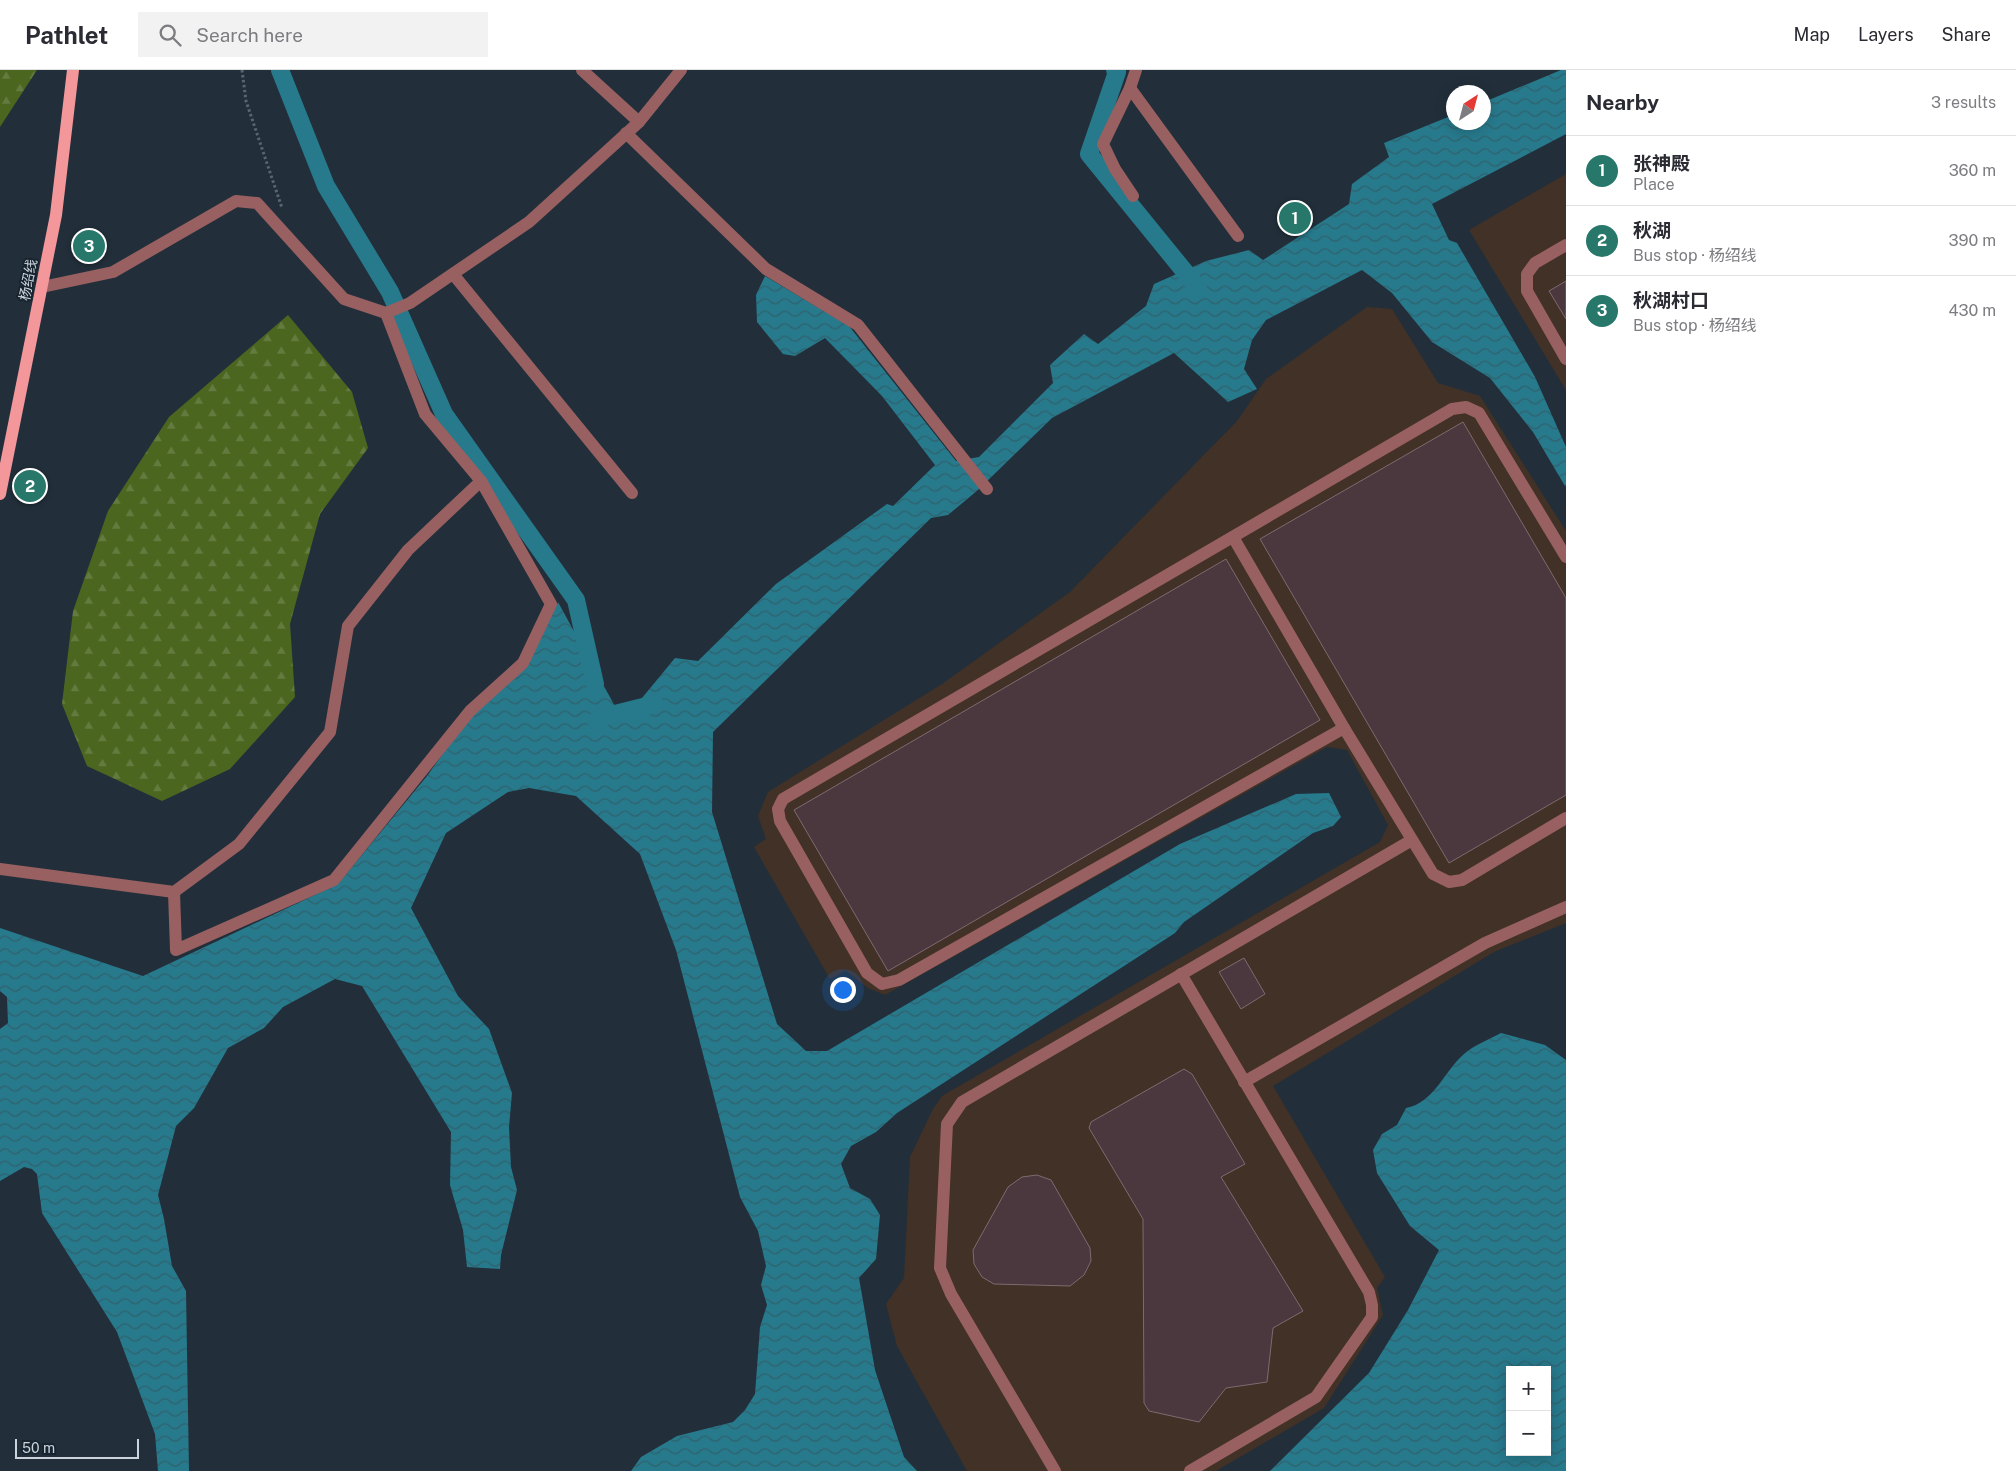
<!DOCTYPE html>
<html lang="en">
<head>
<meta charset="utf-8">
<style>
	:root { --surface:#fff; --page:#f2f2f3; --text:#2b2b33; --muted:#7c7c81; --line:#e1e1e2; --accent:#27776b }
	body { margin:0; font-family:"Public Sans","Noto Sans SC",sans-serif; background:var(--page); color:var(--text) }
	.controls { position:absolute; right:15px; bottom:15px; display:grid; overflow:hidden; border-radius:0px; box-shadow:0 2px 12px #0003 }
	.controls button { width:45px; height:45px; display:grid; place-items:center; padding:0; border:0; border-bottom:1px solid var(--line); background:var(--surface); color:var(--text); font:25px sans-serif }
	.compass { position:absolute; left:1446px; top:15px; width:45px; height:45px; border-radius:50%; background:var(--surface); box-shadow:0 2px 12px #0003; rotate:36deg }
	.scale { position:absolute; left:15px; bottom:12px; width:124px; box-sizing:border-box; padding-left:5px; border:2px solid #cbd3db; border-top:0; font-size:14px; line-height:18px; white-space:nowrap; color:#cbd3db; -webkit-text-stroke:4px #182530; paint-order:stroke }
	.you { position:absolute; left:842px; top:919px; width:18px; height:18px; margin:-12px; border:4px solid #fff; border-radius:50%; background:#1a73e8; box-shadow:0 0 0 8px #1a73e833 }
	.badge { display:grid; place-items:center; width:32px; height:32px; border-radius:50%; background:var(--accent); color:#fff; font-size:16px; font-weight:700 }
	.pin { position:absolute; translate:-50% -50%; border:2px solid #fff; box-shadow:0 1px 5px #0006 }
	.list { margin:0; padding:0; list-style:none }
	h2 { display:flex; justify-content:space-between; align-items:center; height:65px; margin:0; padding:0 20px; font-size:21px }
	h2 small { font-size:16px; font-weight:400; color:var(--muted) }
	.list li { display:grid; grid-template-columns:32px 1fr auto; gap:15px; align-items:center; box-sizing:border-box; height:70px; padding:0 20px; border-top:1px solid var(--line) }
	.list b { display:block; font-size:19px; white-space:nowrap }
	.list p { margin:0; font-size:16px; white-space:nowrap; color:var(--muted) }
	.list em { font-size:16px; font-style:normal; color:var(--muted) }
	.icon { flex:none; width:28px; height:28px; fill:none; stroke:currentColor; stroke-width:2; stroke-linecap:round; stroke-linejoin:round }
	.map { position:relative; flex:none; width:1566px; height:1401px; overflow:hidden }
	header { display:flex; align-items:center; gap:30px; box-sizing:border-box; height:70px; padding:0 25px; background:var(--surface); border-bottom:1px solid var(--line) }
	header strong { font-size:24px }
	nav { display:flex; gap:28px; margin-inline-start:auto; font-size:18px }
	.search { width:350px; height:45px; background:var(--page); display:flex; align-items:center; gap:12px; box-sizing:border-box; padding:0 18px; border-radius:0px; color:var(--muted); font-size:19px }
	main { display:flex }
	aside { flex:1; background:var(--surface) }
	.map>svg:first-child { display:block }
	.commercial { fill:#413126 }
	.forest { fill:url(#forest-firs) }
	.water { fill:url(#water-waves); fill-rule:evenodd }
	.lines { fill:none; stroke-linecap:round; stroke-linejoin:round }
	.canal { stroke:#27798c; stroke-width:18 }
	.building { fill:#4a383e; stroke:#7f6a70 }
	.path { stroke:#5a656f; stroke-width:3; stroke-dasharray:2.5 2.5; stroke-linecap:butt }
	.minor { stroke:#986061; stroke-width:12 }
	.major { stroke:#f3979b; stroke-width:12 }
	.labels { text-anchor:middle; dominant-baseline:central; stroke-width:4; stroke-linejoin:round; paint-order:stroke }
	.street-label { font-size:14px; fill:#cbd3db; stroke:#182530 }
</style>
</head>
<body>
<header>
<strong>Pathlet</strong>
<div class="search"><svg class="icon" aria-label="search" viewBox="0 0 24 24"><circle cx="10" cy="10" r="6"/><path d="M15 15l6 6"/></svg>Search here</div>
<nav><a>Map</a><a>Layers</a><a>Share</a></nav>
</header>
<main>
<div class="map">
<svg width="1566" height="1401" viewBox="0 0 1566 1401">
	<defs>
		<pattern id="forest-firs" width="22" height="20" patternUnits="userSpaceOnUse" patternTransform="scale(1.25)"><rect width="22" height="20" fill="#4a661f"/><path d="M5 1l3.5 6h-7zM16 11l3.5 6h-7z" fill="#637b3f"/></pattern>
		<pattern id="water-waves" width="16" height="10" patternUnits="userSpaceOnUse" patternTransform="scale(1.25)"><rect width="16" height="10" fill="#27798c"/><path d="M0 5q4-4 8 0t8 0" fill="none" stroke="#30626e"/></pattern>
	</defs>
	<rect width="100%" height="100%" fill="#222f3a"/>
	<g class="commercial">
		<polygon points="1566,104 1566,320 1469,160"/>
		<polygon points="1367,237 1392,239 1438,313 1480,326 1566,461 1566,853 1494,882 1273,1016 1385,1207 1377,1218 1383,1245 1324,1338 1216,1401 967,1401 897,1276 886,1234 904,1208 910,1087 933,1039 942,1026 1380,772 1388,755 1347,680 1327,677 885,925 868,918 846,901 830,909 754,777 766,769 758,746 768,722 942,614 1070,522 1237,351 1266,309"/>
	</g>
	<g class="forest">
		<polygon points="0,0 37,0 0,57"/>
		<polygon points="288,245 352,322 368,378 320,444 290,554 295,627 230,699 162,731 87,696 62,634 73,541 108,441 169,347"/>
	</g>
	<g class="water">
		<polygon points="1561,0 1566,0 1566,64 1432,134 1449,170 1457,173 1535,307 1566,377 1566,415 1565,416 1533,362 1490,308 1432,272 1392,223 1362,200 1266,250 1252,270 1244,299 1257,319 1228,332 1174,283 1052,348 978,420 948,445 931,448 713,662 712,742 777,954 806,981 827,981 1180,774 1296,724 1329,723 1341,747 1333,756 1313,763 1184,852 1175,863 897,1043 876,1062 851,1076 841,1094 850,1118 870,1129 880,1145 876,1189 859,1208 875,1300 904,1387 917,1401 631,1401 641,1387 677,1366 733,1352 745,1340 755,1324 760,1257 767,1235 761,1215 766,1196 758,1161 740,1127 676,880 640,784 576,726 529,718 508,722 446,763 411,838 458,926 489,959 512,1023 509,1057 511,1097 517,1120 501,1185 500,1199 467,1197 463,1160 450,1115 451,1062 362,916 335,909 283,937 264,958 228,978 194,1038 176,1056 158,1125 164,1149 172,1196 186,1221 189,1401 158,1401 155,1364 117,1262 42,1143 37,1104 32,1099 24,1097 0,1111 0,959 8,953 7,927 0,921 0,858 143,906 338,814 427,706 472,643 527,597 558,532 623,651 675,588 698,591 776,514 887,434 893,436 935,395 882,326 825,268 795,286 783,284 757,252 756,225 765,206 849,256 956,391 979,387 1053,313 1050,295 1084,264 1098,274 1146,236 1154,214 1206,191 1249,180 1263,190 1349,134 1352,114 1389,87 1384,73 1453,45 1454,52 1484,52 1484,32"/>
		<path d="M1501,963L1545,975L1566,990V1401H1270L1369,1303L1408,1240L1439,1180L1410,1156L1377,1103L1373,1080L1382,1064L1397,1055L1406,1038C1434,1033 1445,1000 1464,984C1474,975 1490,969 1501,963ZM1510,1300H1547V1382H1510Z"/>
	</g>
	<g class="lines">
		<g class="canal">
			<polyline points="280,0 326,116 390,222 444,344 576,530 595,614"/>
			<polyline points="1115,0 1117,2 1089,84 1198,218"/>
			<polyline points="596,651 603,647 655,634"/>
		</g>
	</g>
	<g class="building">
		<polygon points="1566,211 1566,249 1549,221"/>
		<polygon points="1463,352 1566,528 1566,725 1449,793 1260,469"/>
		<polygon points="1226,489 1320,650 888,901 794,740"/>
		<polygon points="1244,888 1265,924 1241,939 1219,902"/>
		<polygon points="1184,999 1192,1004 1245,1094 1221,1107 1303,1241 1273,1258 1267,1312 1226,1318 1199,1352 1149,1341 1144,1333 1143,1149 1089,1058 1091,1052"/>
		<polygon points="1037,1105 1051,1110 1090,1178 1091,1191 1084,1205 1070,1216 994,1214 982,1207 974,1194 973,1180 1008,1117 1022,1107"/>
	</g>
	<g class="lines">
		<polyline class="path" points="242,0 246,31 282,138"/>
		<g class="minor">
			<polyline points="582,0 639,52"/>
			<polyline points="1130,18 1238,166"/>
			<polyline points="626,63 766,199 858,255 987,419"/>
			<polyline points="1133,126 1115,99 1103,74 1130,18 1136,0"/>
			<polyline points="1566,175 1535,193 1527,204 1527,221 1566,289"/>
			<polyline points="453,204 632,423"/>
			<polyline points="42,217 113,202 236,131 257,133 344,229 386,243 410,233 529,152 639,52 681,0"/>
			<polyline points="1233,467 1344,658 1433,804 1449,812 1462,810 1566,748"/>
			<polyline points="1344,658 899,910 882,914 867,903 780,751 778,739 783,729 1452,339 1466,337 1479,343 1566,487"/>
			<polyline points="0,799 174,822 239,774 330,662 348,556 408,480 481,411"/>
			<polyline points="174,822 176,880 334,810 470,641 523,593 551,534 481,411 425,344 386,243"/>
			<polyline points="1181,904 1369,1222 1372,1235 1372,1247 1316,1327 1190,1401"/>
			<polyline points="1244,1012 1485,873 1566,837"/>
			<polyline points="1055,1401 951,1224 940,1198 947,1054 962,1032 1412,770"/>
		</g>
		<polyline class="major" points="0,424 56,145 73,0"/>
	</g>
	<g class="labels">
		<g class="street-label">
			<text transform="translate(28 210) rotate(-79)">杨绍线</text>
		</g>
	</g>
</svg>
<div class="controls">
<button>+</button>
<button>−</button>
</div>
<svg class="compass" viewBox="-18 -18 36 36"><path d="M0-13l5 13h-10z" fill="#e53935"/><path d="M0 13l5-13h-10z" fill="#7c7c81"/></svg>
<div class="scale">50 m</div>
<div class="you"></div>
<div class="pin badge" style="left:1295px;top:148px">1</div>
<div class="pin badge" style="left:30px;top:416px">2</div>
<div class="pin badge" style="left:89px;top:176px">3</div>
</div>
<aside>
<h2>Nearby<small>3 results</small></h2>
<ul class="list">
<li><span class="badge">1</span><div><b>张神殿</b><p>Place</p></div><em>360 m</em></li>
<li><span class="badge">2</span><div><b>秋湖</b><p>Bus stop · 杨绍线</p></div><em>390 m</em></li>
<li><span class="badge">3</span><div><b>秋湖村口</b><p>Bus stop · 杨绍线</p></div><em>430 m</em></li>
</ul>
</aside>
</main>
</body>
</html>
